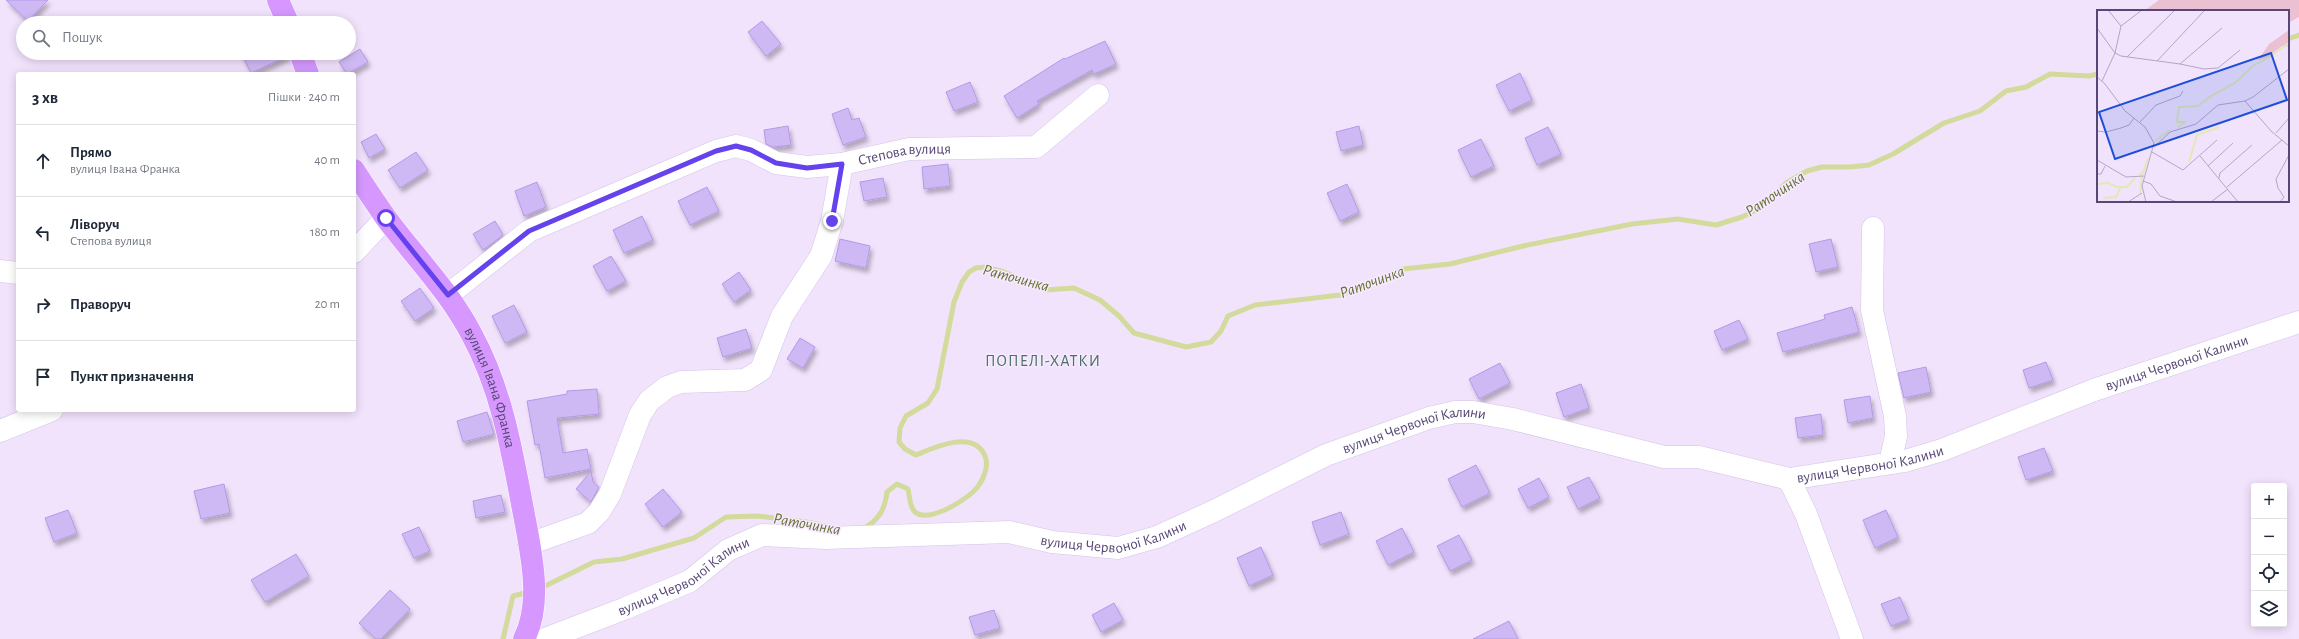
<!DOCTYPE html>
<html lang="uk">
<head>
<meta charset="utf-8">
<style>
	:root { --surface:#fff; --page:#f2f2f3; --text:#1f2937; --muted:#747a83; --line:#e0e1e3 }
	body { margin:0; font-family:"Alegreya Sans",sans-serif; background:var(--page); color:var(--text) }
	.controls { position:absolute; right:12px; bottom:12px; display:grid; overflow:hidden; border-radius:4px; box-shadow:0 2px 10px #0003 }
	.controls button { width:36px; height:36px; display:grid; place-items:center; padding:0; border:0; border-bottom:1px solid var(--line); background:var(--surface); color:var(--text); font:20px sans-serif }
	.stop { position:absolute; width:12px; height:12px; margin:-9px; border:3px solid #6442ed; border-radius:50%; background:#fff }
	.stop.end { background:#6442ed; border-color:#fff; box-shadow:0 1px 4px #0008 }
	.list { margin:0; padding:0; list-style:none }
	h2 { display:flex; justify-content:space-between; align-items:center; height:52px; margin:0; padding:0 16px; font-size:17px }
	h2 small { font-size:13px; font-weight:400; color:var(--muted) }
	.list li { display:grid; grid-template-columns:26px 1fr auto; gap:12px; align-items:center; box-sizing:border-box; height:72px; padding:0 16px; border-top:1px solid var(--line) }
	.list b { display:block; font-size:15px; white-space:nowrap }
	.list p { margin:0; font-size:13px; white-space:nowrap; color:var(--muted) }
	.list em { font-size:13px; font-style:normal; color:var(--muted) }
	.icon { flex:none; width:22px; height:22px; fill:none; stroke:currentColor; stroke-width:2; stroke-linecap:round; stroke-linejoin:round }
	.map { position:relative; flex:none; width:2299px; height:639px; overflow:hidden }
	.search { position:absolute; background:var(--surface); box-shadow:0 2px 10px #0003; left:16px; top:16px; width:340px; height:44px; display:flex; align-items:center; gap:10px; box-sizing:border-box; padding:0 14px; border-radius:22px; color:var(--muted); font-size:15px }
	.panel { position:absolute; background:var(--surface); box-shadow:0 2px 10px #0003; left:16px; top:72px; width:340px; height:340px; border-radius:4px }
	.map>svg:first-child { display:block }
	.green { fill:#ebc0d3 }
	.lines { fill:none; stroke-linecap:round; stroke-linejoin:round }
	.stream { stroke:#d2da9c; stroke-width:5 }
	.building { fill:#cfb9f4; stroke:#b598e7; filter:url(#shadow) }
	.minor-casing { stroke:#d3c3e7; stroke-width:23 }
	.major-casing { stroke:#fff; stroke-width:23 }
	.minor { stroke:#fff; stroke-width:22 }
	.major { stroke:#d698ff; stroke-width:22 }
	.route { stroke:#6442ed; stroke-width:5 }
	.labels { text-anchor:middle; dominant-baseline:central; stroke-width:3; stroke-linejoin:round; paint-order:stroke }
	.street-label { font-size:15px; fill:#574776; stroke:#f6eaff }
	.water-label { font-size:16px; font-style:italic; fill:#666f35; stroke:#f6eaff }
	.neighbourhood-label { font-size:16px; letter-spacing:1px; fill:#4a7163; stroke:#f6eaff }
	.inset-river { fill:none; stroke:#e2e8b6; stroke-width:2 }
	.inset-road { fill:none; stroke:#b4a5c7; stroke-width:1 }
	.view { fill:#1d4ed8; fill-opacity:0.15; stroke:#1d4ed8; stroke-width:2 }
	.inset-edge { fill:none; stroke:#574776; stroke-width:2 }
</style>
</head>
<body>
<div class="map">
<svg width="2299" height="639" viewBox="0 0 2299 639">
	<defs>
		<filter id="shadow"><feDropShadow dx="2.5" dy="4.5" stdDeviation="2" flood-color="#0004"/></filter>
	</defs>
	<rect width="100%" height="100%" fill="#f2e3fd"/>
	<polygon class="green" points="2159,0 2299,0 2299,17 2288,23 2288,11 2144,11"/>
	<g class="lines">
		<g class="stream">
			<polyline points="2288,39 2299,35"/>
			<path d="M864,528C879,520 885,509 887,492L897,484L908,489C910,497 909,506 915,512C929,524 971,498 979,485C984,478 989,465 985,456C974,429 935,447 916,455L905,449L899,442L900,428L906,416L928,403L937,389L954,302L962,282L969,272L976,268L986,267L1004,272L1045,290L1074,288L1100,300L1119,316L1134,333L1186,347L1211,342L1221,331L1228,316L1255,305L1340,295L1403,269L1450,264L1523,246L1632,224L1678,219L1716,225L1742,217L1760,208L1786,183L1807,171L1822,167H1850L1869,165L1893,154L1944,123L1980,111L2006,91L2026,87L2050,74L2089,76L2098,74"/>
			<polyline points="539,589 594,562 622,559 694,538 726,517 757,516 807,522 834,528"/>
			<polyline points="503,639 513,596 529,592"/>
		</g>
	</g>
	<g class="building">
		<polygon points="6,0 48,0 28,21"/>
		<polygon points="762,21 781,44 766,56 748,32"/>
		<polygon points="1105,41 1116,64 1094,74 1092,70 1037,101 1039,104 1017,118 1004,96 1064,58 1065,59"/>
		<polygon points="360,49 368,62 347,74 339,62"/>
		<polygon points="241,53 288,53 288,56 251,73"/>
		<polygon points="1520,73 1532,100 1509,111 1496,85"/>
		<polygon points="970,82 978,102 954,111 946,92"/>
		<polygon points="848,108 852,120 859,118 866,137 843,145 832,114"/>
		<polygon points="788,126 791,145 773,147 766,144 764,130"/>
		<polygon points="1359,126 1363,145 1341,151 1336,132"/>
		<polygon points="1548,127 1561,154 1537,165 1525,138"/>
		<polygon points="376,134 385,149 369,158 361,142"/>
		<polygon points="1481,139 1494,166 1471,177 1458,150"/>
		<polygon points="416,152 428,170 400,188 388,170"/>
		<polygon points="948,164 950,186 924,189 922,167"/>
		<polygon points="883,178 887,197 864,201 860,182"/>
		<polygon points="537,182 546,207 524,216 515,191"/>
		<polygon points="1347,184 1359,212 1340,221 1327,193"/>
		<polygon points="707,187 719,211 690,225 678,201"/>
		<polygon points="642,216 653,240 624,253 613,230"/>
		<polygon points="495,221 503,235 483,250 473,234"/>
		<polygon points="840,239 870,246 866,268 835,261"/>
		<polygon points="1831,239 1838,267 1816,272 1809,244"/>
		<polygon points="611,256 626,281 607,291 593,266"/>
		<polygon points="739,272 751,290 734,302 722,284"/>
		<polygon points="420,288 434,308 415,321 401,301"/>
		<polygon points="514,305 527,332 505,343 492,316"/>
		<polygon points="1852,307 1859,332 1783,352 1777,333 1825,319 1824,315"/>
		<polygon points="1739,320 1748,339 1722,350 1714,331"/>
		<polygon points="746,329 752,348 723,357 717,338"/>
		<polygon points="800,338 815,347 803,368 787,359"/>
		<polygon points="2046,362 2053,380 2029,388 2023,370"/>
		<polygon points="1500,363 1510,383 1479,399 1469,379"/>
		<polygon points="1926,367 1931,392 1904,398 1898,373"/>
		<polygon points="1581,384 1589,408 1564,417 1556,393"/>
		<polygon points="597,389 599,414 557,418 563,453 587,449 591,469 545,478 539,444 535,445 527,401 567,394 567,391"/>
		<polygon points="1870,396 1873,418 1848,423 1844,400"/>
		<polygon points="487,412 494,434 463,442 457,421"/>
		<polygon points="1821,414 1823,435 1798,438 1795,418"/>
		<polygon points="2044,448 2053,471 2026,480 2018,457"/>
		<polygon points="1476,465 1490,493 1462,507 1448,479"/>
		<polygon points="591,471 593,482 599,487 591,502 576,489"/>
		<polygon points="1589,477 1600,498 1578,509 1567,487"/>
		<polygon points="1539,478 1549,497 1528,508 1518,489"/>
		<polygon points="224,484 230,513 201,519 194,491"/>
		<polygon points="663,489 682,512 663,527 645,504"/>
		<polygon points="501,495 505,512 476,518 473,501"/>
		<polygon points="68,510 77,533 54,542 45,518"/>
		<polygon points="1886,510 1898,537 1875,548 1863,520"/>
		<polygon points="1341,512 1349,534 1320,545 1312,522"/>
		<polygon points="419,527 430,551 414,558 402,534"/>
		<polygon points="1402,528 1414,552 1388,565 1376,541"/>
		<polygon points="1459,535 1472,560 1450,571 1437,546"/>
		<polygon points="1261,547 1273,575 1249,586 1237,558"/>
		<polygon points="296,554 309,576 265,602 251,580"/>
		<polygon points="390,590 410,609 381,639 376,639 359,623"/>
		<polygon points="1900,597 1909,619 1891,626 1881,604"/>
		<polygon points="1114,603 1123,620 1101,632 1092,615"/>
		<polygon points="994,610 1000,628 975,635 969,617"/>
		<polygon points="1509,621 1518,639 1473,639"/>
	</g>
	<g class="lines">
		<g class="minor-casing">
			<g id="minor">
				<polyline points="1873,228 1872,310 1895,416 1896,436 1890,463"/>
				<polyline points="354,252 386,218"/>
				<polyline points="0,271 18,273"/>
				<path id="s1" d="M448,295L529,231L716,151L736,146L751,150L776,163L807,167L842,164L909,149L1036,147L1098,95"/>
				<polyline points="0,431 52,410"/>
				<polyline points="1789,479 1806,514 1852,639"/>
				<polyline points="529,544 588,523 599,512 610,494 640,415 649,401 667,387 681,382 745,380 761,370 782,316 821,256 832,221 842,164"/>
				<path id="s2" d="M545,639L626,608L690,581L728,550L762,535L825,538L1009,532L1052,542L1118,548L1157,537L1214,511L1326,455L1429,418L1455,412H1473L1513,419L1664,457H1699L1789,479L1905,461L1942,450L2094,390L2299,322"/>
			</g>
		</g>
		<g class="major-casing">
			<g id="major">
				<polyline points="278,0 288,23"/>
				<polyline points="300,53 308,74"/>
				<path id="s3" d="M354,170C364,186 375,202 386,218C415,257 449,291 472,335C503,392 513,457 525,520C532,558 542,604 524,639"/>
			</g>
		</g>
		<use href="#minor" class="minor"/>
		<use href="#major" class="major"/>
	</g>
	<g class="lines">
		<polyline class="route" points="386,218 448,295 529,231 716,151 736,146 751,150 776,163 807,168 842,164 832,221"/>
	</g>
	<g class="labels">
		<g class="street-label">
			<text stroke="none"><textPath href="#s1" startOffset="501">Степова вулиця</textPath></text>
			<text stroke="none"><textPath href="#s2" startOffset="1713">вулиця Червоної Калини</textPath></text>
			<text stroke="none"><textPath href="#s3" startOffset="259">вулиця Івана Франка</textPath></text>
			<text stroke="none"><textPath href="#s2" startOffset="921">вулиця Червоної Калини</textPath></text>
			<text stroke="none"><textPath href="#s2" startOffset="1389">вулиця Червоної Калини</textPath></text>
			<text stroke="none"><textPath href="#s2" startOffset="597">вулиця Червоної Калини</textPath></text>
			<text stroke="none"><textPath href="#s2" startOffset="153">вулиця Червоної Калини</textPath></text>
		</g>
		<g class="water-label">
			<text transform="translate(1775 194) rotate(-34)">Раточинка</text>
			<text transform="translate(1016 278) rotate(15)">Раточинка</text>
			<text transform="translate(1372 282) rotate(-20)">Раточинка</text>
			<text transform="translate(807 524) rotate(10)">Раточинка</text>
		</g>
		<g class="neighbourhood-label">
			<text x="1043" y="361">ПОПЕЛІ-ХАТКИ</text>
		</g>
	</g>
	<g transform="translate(2097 10)">
		<rect width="192" height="192" fill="#f2e3fd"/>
		<path d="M192,20V37L185,36L171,47L161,50L172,34Z" fill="#ebc0d3"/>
		<path class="inset-river" d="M81,117L88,112H80L82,97L101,96L114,86L138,73L157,55L171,48L192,33M58,131L73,120M92,152L100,125L122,117M42,165L46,163L51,148M0,174L11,173L20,177H30L38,168M43,183L45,166M6,188L19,187L24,177"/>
		<path class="inset-road" d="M11,0L24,16M45,0L24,16L18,43L24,46L83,54L125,18M0,18L18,43L5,71M30,47L78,0M60,51L108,0M83,54L107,59L121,58L143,40M0,67L8,74L28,101L48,117L57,133L45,176L49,192M148,91L174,121L192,136M43,112L59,95L83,86L86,81M0,121L9,122L24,118L32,115L37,108M179,123L192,108M57,137L73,122L99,114L121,95L148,91L156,87L192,59M55,142L86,160L120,130M103,146L141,192M0,150L29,167L47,166M111,156L136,133M0,164H4L8,156M122,168L123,163L155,135M46,171L54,174L63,186L80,192M130,177L185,130M31,192L45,183M114,192L131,179M183,192L187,187L181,178L179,169L192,145"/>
		<path class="view" d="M174,43L190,90L18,149L2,102Z"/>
		<rect width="192" height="192" class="inset-edge"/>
	</g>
</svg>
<div class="controls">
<button>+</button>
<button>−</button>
<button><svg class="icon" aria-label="locate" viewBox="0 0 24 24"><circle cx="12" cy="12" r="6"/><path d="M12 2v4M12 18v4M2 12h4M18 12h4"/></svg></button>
<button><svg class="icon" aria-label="layers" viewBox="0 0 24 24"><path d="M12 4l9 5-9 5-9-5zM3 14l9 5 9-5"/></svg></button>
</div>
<div class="stop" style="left:386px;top:218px"></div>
<div class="stop end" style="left:832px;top:221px"></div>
<div class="search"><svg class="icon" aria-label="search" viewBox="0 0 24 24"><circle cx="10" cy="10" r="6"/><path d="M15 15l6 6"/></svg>Пошук</div>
<section class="panel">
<h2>3 хв<small>Пішки · 240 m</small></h2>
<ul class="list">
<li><svg class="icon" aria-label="ahead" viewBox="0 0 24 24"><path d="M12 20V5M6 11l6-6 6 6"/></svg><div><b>Прямо</b><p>вулиця Івана Франка</p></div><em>40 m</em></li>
<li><svg class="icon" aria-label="left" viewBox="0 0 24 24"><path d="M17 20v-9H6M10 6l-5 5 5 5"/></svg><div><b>Ліворуч</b><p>Степова вулиця</p></div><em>180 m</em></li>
<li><svg class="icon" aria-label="right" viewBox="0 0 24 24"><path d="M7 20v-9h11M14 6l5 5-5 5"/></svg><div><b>Праворуч</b></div><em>20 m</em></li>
<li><svg class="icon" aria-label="arrive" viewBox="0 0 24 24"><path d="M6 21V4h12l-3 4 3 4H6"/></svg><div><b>Пункт призначення</b></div></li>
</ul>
</section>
</div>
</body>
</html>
